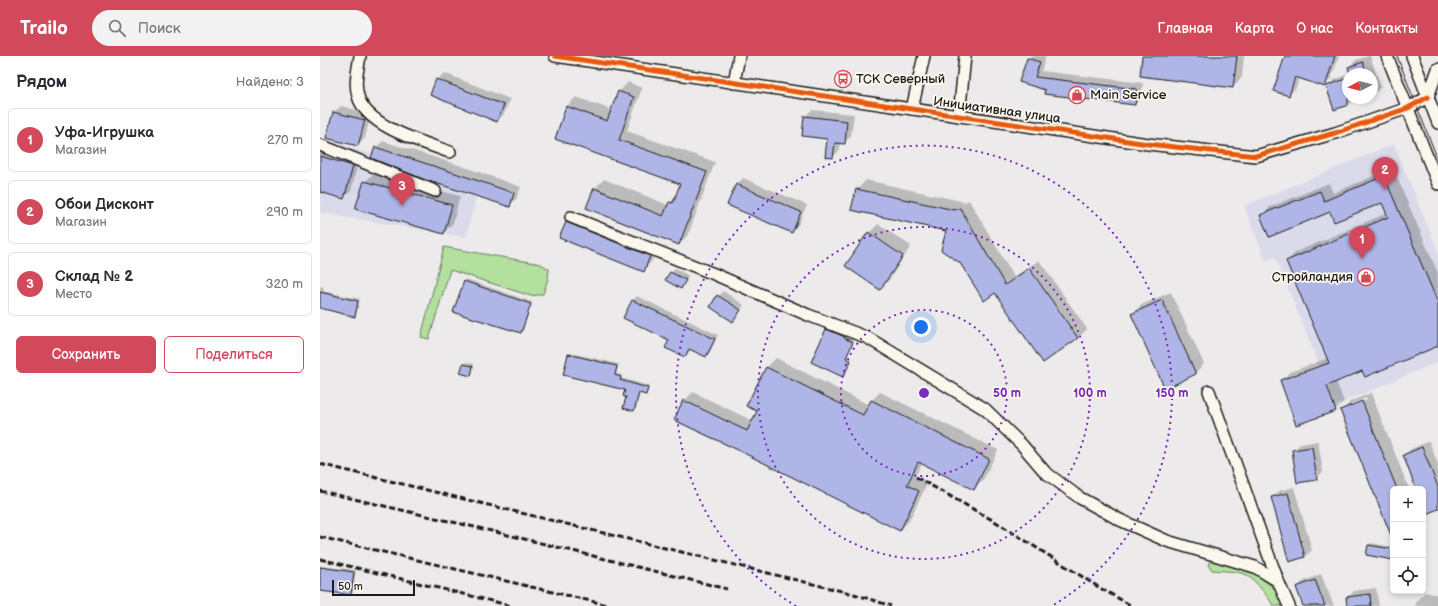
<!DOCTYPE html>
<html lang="ru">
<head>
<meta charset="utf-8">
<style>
	:root { --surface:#fff; --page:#f2f2f3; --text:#2b2b33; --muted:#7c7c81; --line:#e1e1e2; --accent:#d1495b }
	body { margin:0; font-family:"Balsamiq Sans",sans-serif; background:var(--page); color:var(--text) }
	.controls { position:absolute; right:12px; bottom:12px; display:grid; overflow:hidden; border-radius:6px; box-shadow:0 2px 6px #0003 }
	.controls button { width:36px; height:36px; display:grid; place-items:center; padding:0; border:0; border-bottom:1px solid var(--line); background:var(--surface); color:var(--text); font:20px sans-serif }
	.compass { position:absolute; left:1022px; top:12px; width:36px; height:36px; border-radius:50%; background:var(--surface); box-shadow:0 2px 6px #0003; rotate:263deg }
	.scale { position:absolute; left:12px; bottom:10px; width:83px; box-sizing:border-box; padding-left:4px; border:2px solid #1c1c1c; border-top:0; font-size:11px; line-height:14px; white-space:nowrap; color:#1c1c1c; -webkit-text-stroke:3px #fbf7ec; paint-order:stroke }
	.you { position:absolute; left:601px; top:271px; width:14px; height:14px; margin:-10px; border:3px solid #fff; border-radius:50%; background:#1a73e8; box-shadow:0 0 0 6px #1a73e833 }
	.badge { display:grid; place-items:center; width:26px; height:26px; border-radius:50%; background:var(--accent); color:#fff; font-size:13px; font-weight:700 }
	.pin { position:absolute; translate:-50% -33px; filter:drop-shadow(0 1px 2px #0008) }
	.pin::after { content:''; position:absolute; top:21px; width:14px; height:12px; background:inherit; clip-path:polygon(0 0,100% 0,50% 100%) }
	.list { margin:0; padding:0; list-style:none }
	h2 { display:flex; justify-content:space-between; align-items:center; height:52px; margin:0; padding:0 16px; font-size:17px }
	h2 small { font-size:13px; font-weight:400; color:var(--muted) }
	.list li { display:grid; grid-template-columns:26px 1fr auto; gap:12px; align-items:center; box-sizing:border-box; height:64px; margin:0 8px 8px; padding:0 8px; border:1px solid var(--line); border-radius:6px }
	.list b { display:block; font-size:15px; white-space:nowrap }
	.list p { margin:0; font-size:13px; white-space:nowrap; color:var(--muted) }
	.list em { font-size:13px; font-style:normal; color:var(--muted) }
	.actions { display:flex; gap:8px; padding:12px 16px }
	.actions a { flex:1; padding:9px 0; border:1px solid var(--accent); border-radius:6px; text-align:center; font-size:14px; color:var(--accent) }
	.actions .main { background:var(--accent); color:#fff }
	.icon { flex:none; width:22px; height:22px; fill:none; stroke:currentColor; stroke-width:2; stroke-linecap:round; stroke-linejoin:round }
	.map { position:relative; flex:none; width:1118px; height:550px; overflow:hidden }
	header { display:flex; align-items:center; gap:24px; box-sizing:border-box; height:56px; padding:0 20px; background:var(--accent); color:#fff }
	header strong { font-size:19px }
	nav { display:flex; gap:22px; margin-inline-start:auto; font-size:14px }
	.search { width:280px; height:36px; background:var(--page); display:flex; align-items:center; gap:10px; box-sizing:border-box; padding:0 14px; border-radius:22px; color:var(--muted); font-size:15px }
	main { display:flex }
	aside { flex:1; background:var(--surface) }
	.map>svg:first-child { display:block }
	.built { fill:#dadaea }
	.green { fill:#b3e09e; stroke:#687e5d }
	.shadow { fill:#0003; fill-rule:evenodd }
	.building { fill:#afb6e7; stroke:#1c1c1c }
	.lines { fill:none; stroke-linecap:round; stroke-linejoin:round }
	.minor-casing { stroke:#1c1c1c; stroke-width:14 }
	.minor { stroke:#fbf7ec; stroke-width:11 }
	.tram { stroke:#1c1c1c; stroke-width:1 }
	.rail { stroke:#1c1c1c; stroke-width:3; stroke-dasharray:6 3; stroke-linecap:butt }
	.cycleway-casing { stroke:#fbf7ec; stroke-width:8 }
	.cycleway { stroke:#e8590c; stroke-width:5 }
	.ring { fill:none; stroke:#7b2cbf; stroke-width:2; stroke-dasharray:2 4 }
	.labels { text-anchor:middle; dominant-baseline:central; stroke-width:3.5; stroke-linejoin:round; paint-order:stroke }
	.poi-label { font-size:13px; fill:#1c1c1c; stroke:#fbf7ec; text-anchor:start }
	.street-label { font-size:13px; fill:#1c1c1c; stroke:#fbf7ec }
	.centre { fill:#7b2cbf; stroke:#fbf7ec; stroke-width:2 }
	.ring-label { font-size:12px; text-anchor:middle; font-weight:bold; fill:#7b2cbf; stroke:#fbf7ec; stroke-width:3.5; stroke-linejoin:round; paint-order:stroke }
</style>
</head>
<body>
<header>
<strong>Trailo</strong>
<div class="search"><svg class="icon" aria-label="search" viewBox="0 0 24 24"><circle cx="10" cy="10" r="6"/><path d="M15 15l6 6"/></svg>Поиск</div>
<nav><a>Главная</a><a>Карта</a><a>О нас</a><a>Контакты</a></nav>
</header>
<main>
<aside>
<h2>Рядом<small>Найдено: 3</small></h2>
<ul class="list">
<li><span class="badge">1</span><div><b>Уфа-Игрушка</b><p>Магазин</p></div><em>270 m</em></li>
<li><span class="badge">2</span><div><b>Обои Дисконт</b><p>Магазин</p></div><em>290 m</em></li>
<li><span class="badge">3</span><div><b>Склад № 2</b><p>Место</p></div><em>320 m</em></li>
</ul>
<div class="actions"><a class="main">Сохранить</a><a>Поделиться</a></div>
</aside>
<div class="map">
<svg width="1118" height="550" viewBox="0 0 1118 550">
	<rect width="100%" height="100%" fill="#eceaeb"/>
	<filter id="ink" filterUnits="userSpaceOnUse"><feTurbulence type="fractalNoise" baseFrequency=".025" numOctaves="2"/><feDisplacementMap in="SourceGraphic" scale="8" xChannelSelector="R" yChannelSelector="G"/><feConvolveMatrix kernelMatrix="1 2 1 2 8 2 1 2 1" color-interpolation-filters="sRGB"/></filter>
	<g filter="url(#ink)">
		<g class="built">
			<polygon points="0,81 158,134 146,181 0,157"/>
			<polygon points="1074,88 1118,196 1118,306 1016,349 955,201 946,205 924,150"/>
		</g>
		<g class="green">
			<polygon points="124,191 221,208 229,213 228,223 223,238 211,240 130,214 109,283 101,281"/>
			<path d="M891,503L930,514L957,534L964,550H954C947,540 937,526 927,519C918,515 902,515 892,514L888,509Z"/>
		</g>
		<g class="shadow">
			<polygon points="710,0 726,0 721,15 823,27 821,42 815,48 726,34 700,25 708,2"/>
			<polygon points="823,0 924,0 922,21 913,31"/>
			<polygon points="966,0 1019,0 1011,23 1004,30 979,21 976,32 969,39"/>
			<polygon points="1048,0 1050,0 1061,31 1052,39 1052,18 1028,18 1031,17 1029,11 1036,4"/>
			<polygon points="124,17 190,43 184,58 177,65 117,24"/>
			<polygon points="1028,18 1028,42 1044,42 1015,53 1007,30 1014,24"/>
			<polygon points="308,26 322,32 307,75 395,106 368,179 359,188 275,132 284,123 348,149 357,139 361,127 247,50 256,41 292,54 299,36"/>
			<polygon points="21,50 51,58 45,82 38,89 14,56"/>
			<polygon points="492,54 534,58 531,80 524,87 520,87 520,94 513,101 508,82 485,60"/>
			<polygon points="63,85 142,110 201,131 196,143 189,150 56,91"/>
			<polygon points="0,92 39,103 31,135 24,141 0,135"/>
			<polygon points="1073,112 1118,217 1118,289 1042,313 1016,325 1024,346 1015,354 961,325 970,316 1008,302 967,205 976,196 1067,157 1062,145 1010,155 941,160 950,151 1009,127 1013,137"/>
			<polygon points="54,117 140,140 133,167 124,176 45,126"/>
			<polygon points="423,122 487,149 478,169 472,175 417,129"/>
			<polygon points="546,124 645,146 649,144 694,221 719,204 767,273 758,282 675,236 628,174 537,134"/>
			<polygon points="256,157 338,191 332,205 323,214 241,182 247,166"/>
			<polygon points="558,168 591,190 569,224 560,233 549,177"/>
			<polygon points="355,212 369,220 361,231 347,224"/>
			<polygon points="146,223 212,246 203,274 201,276 145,225"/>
			<polygon points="0,230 4,231 3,235 40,243 36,258 34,259 0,251"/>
			<polygon points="403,235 424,249 413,265 391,251"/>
			<polygon points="851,236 884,308 875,317 812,259 821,249"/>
			<polygon points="317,240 398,279 390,296 386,300 371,293 365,300 312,245"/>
			<polygon points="508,272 526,279 526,280 534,284 527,300 532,303 523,320 506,274"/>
			<polygon points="251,297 299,308 296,318 302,319 301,322 329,330 327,336 325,338 320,337 316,352 314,354 307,340 306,333 249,299"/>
			<polygon points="456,302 549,349 551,345 560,336 678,394 663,424 654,433 602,407 595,420 608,426 589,465 580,474 364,345 373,336 433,365 438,355 428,350 447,311"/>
			<polygon points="146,306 154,308 152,317 150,319 142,317 144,308"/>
			<path d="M1051,337L1089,433H1073V473L1022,354L1031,345ZM1046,342L1047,344L1031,351V348Z"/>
			<polygon points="998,385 1003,416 996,423 973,395 980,388"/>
			<polygon points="1109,385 1118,408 1118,452 1103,448 1103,433 1097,433 1084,400 1091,393"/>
			<polygon points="974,431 992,494 985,501 952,442 959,435"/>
			<polygon points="1051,487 1073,491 1073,503 1047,498 1049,489"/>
			<polygon points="0,510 36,514 33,536 31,538 0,534"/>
			<polygon points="1001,518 1014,550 984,550 977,531 984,525"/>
			<polygon points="1056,532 1059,550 1028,550 1027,542 1034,535"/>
			<polygon points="1105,536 1118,539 1118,550 1095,550 1097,544"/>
		</g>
		<g class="building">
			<polygon points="822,0 917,0 913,32 820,20"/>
			<polygon points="965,0 1015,0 1005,31 975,21 969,40 953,35"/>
			<polygon points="707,2 720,6 715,21 817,33 815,49 724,38 725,34 699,26"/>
			<polygon points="1043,6 1047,18 1030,18 1028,11"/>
			<polygon points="1028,22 1028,49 1014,54 1006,30"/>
			<polygon points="116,23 184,49 177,66 110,39"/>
			<polygon points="298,35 314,41 299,84 387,116 359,189 266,152 274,132 343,160 349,146 353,147 360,128 235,83 246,50 287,65"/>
			<polygon points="13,56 45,64 38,90 6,82"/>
			<polygon points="484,60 527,65 525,88 515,87 513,102 505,101 507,83 482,80"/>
			<polygon points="55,91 135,117 194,137 190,151 103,123 51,102"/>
			<polygon points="0,100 33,110 24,143 0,136"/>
			<polygon points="1064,120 1118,247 1118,290 1045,321 1042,315 1007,330 1016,355 976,369 960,324 1009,307 966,205 1068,161 1062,147 1014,166 1010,156 949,181 940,159 1000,135 1004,145"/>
			<polygon points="44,125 132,149 124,178 35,153"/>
			<polygon points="416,128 481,156 472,177 407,149"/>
			<polygon points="536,133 635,154 640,152 685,229 709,212 758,282 723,307 675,237 664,245 640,207 621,194 626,175 531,154"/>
			<polygon points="246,166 330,200 324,216 239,182"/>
			<polygon points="548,176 583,200 560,234 525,210"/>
			<polygon points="350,216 366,224 361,233 345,224"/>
			<polygon points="144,225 211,248 201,277 133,256"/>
			<polygon points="0,236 38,245 35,261 0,252"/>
			<polygon points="397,239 421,254 413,266 390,251"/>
			<polygon points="312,244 395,283 386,301 369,293 365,301 345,292 349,284 303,262"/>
			<polygon points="842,244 876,318 845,333 811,258"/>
			<polygon points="506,273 525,281 524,282 533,286 526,302 531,305 523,321 491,306"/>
			<polygon points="248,298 297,310 295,319 301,321 300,324 328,332 326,339 319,337 314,355 303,352 306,341 303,340 305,334 243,319"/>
			<polygon points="143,308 153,310 151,320 140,317"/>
			<polygon points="446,311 543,359 551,344 669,403 654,434 598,406 587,429 599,435 580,475 418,394 354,364 363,344 427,375 437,355 426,350"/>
			<polygon points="1042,345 1077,433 1073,433 1073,484 1020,354"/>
			<polygon points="992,391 997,424 977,427 972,394"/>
			<polygon points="1102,391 1118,431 1118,453 1106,458 1103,450 1103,433 1096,433 1083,399"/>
			<polygon points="968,437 985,501 969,506 951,441"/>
			<polygon points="1048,489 1073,493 1073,504 1046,499"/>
			<polygon points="0,511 34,516 31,539 0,535"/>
			<polygon points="995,524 1005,550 983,550 976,531"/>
			<polygon points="1050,538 1051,550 1027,550 1026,541"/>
		</g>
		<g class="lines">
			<g class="minor-casing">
				<g id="minor">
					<path d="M40,0C38,13 34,27 38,40C46,71 103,86 130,96"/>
					<polyline points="235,0 828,88 936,100 1015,77 1088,52 1108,41"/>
					<polyline points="1067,0 1118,128"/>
					<polyline points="1092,0 1118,67"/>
					<polyline points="414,27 419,0"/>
					<polyline points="1108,41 1118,13"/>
					<polyline points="592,53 604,0"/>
					<polyline points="639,60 645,0"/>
					<polyline points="0,89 115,135"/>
					<polyline points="251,161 394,218 488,259 548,282 665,353 702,389 725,416 760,442 800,464 847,485 935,511 958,525 969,550"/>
					<polyline points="889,335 958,525"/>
				</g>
			</g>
			<use href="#minor" class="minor"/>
			<polyline class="tram" points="1077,0 1118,104"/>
			<g class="rail">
				<polyline points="0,408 534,538 571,550"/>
				<polyline points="596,421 676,466 780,532 812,550"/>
				<polyline points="0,435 180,477 407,533"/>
				<polyline points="0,481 292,550"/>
				<polyline points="0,503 192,550"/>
			</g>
			<g class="cycleway-casing">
				<polyline id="cycleway" points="235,0 828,88 936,100 1015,77 1088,52 1108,41"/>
			</g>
			<use href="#cycleway" class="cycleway"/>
		</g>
	</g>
	<g class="ring">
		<circle cx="604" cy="337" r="83"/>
		<circle cx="604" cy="337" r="166"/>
		<path d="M476 550A248 248 0 1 1 732 550"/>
	</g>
	<defs>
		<g id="bus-ring" transform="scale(0.9)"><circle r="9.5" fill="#fbf7ec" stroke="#d1495b" stroke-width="1.5"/><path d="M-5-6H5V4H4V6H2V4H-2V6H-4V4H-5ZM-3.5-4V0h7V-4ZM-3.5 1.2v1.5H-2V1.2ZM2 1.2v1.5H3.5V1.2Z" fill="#d1495b"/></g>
		<g id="shop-ring" transform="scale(0.9)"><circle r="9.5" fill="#fbf7ec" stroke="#d1495b" stroke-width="1.5"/><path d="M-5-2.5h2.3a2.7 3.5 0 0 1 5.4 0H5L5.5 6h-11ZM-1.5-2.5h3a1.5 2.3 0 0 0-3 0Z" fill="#d1495b"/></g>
	</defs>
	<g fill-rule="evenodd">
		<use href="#bus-ring" x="523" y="23"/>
		<use href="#shop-ring" x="757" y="39"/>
		<use href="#shop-ring" x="1046" y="221"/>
	</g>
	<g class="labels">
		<g class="poi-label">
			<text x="536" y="23">ТСК Северный</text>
			<text x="770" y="39">Main Service</text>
			<text x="1033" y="221" text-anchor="end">Стройландия</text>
		</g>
		<g class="street-label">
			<text transform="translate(677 54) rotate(8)">Инициативная улица</text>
		</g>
	</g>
	<circle cx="604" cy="337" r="6" class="centre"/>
	<g class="ring-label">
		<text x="687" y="341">50 m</text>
		<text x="770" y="341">100 m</text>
		<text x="852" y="341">150 m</text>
	</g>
</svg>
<div class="controls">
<button>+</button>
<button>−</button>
<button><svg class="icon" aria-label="locate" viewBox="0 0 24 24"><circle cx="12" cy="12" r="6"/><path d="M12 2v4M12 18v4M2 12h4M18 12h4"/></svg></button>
</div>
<svg class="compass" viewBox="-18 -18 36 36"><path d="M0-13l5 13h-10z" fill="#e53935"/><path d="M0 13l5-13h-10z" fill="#7c7c81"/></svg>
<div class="scale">50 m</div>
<div class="you"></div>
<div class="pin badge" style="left:1042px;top:203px">1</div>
<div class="pin badge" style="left:1065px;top:134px">2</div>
<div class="pin badge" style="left:82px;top:150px">3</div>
</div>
</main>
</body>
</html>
